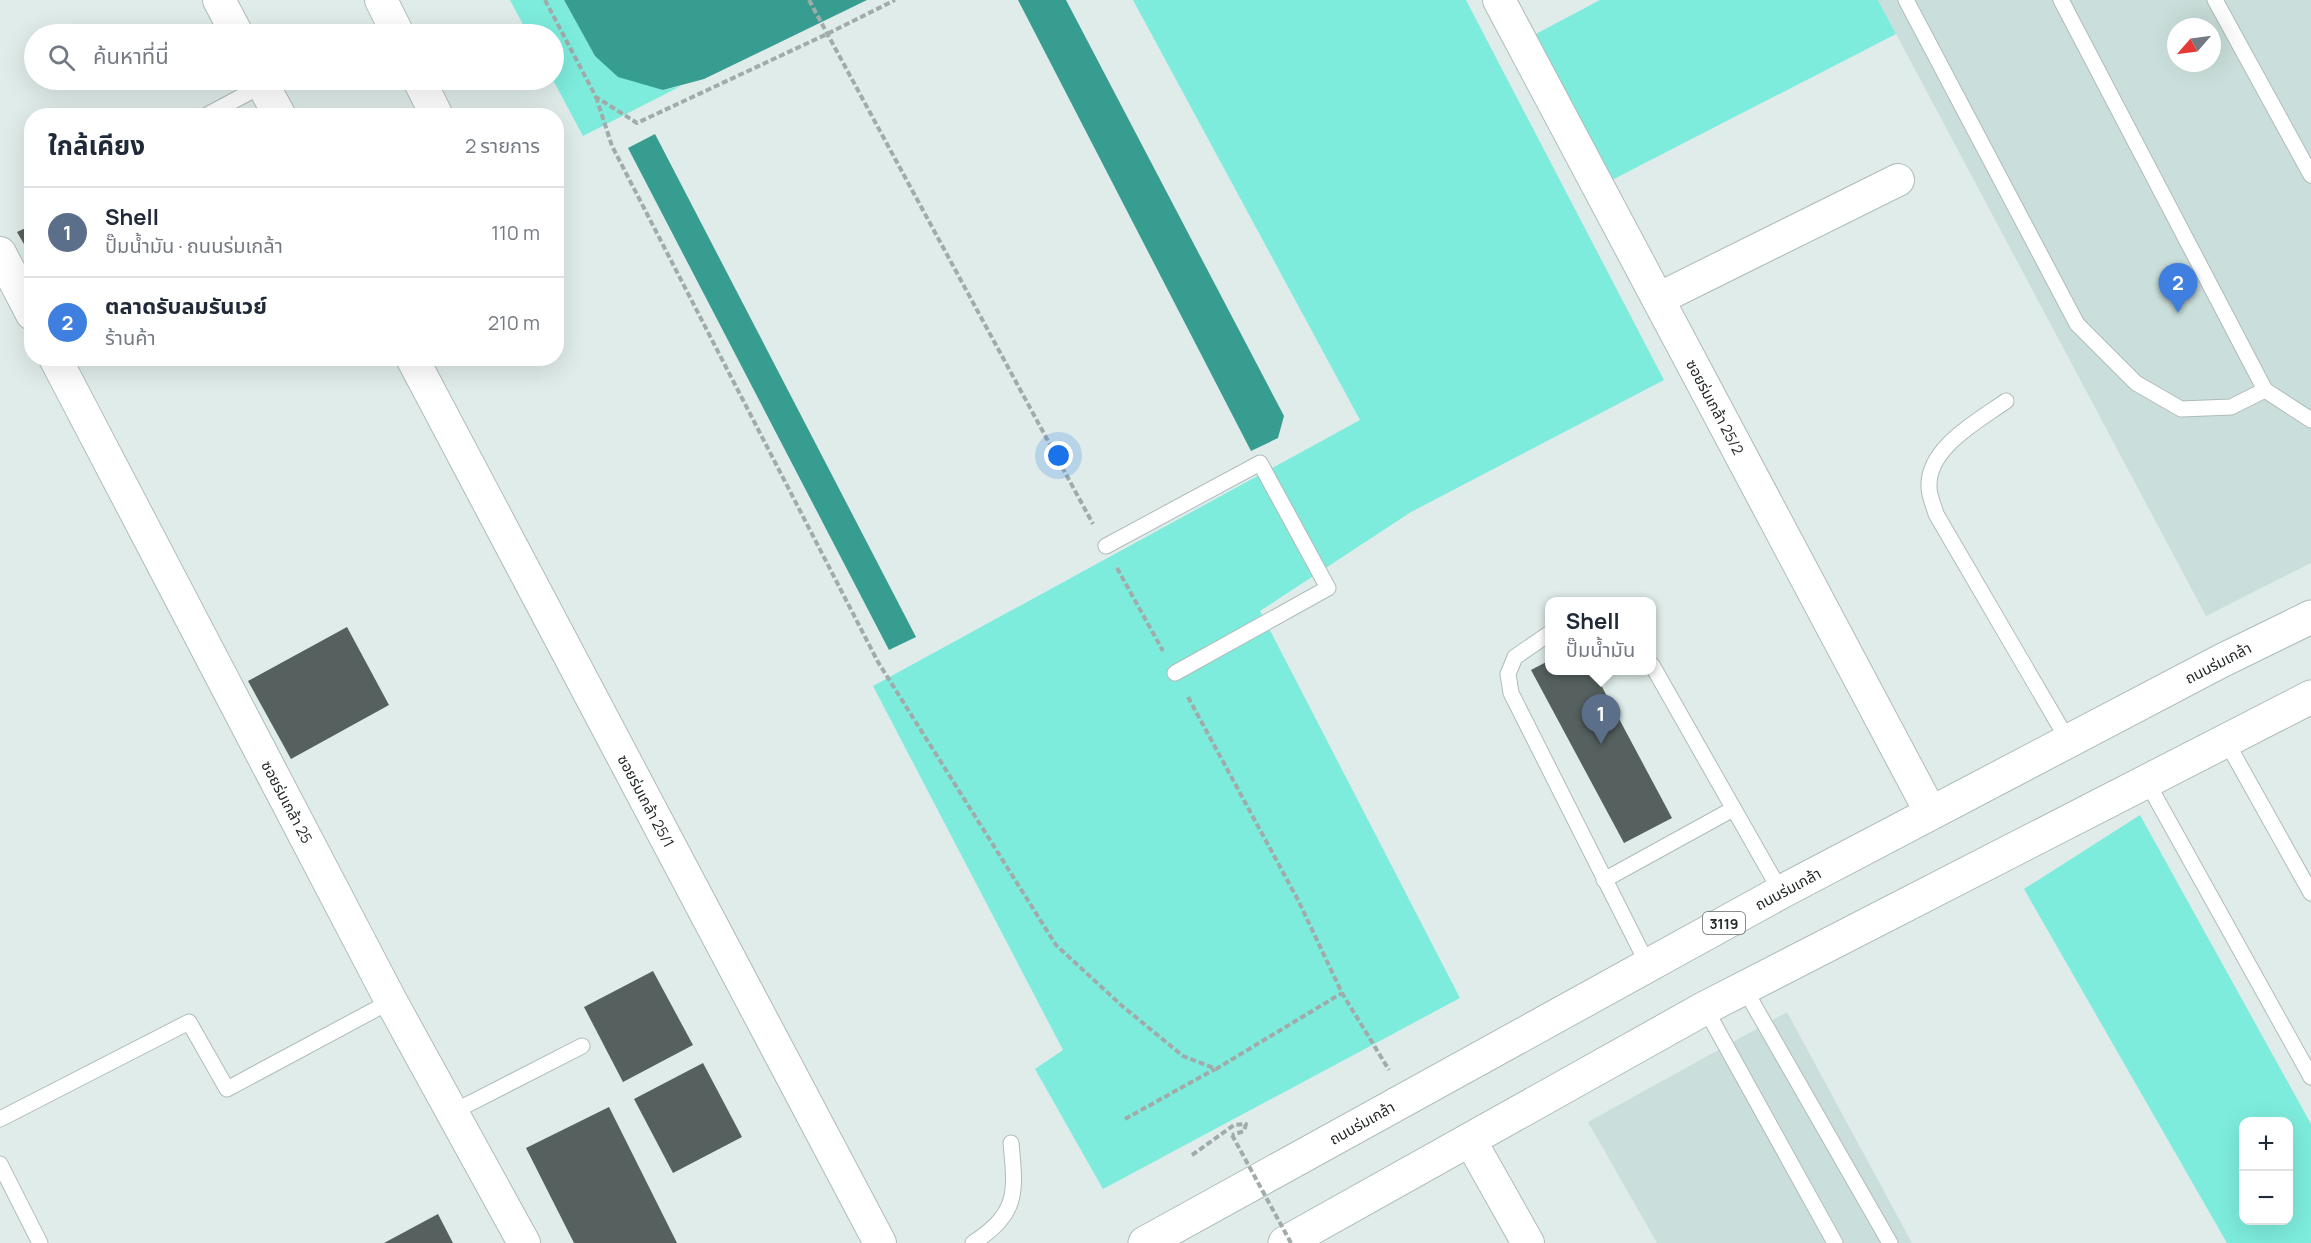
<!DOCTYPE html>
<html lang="th">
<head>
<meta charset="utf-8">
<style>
	:root { --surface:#fff; --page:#f6f6f7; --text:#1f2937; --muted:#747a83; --line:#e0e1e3; --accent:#bc2f62 }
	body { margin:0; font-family:Manrope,"Noto Sans Thai",sans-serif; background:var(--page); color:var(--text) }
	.controls { position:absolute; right:18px; bottom:18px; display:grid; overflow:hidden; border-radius:12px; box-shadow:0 6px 24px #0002 }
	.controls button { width:54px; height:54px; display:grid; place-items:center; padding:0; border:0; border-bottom:2px solid var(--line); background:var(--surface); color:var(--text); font:30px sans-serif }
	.compass { position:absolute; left:2167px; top:18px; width:54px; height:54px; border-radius:50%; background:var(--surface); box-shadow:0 6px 24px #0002; rotate:242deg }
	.you { position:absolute; left:1059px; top:456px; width:21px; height:21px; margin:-15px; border:4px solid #fff; border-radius:50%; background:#1a73e8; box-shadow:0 0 0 9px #1a73e833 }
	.badge { display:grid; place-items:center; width:39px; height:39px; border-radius:50%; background:var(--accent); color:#fff; font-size:20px; font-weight:700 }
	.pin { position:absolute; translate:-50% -50px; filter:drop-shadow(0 2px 3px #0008) }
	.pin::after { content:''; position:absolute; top:32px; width:21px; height:18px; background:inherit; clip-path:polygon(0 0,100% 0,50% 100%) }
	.popup { position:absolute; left:1545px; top:597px; width:111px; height:78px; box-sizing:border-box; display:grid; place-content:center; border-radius:12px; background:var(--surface); filter:drop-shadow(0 2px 4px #0005); font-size:20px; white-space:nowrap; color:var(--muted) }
	.popup b { font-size:22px; color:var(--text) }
	.popup::after { content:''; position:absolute; left:50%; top:100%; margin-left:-12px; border:12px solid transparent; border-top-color:var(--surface) }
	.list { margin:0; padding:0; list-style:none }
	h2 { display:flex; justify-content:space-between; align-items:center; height:78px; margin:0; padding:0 24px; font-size:26px }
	h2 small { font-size:20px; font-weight:400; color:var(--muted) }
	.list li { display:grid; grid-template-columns:39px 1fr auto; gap:18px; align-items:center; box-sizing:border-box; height:90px; padding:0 24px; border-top:2px solid var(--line) }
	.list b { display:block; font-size:22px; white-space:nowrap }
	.list p { margin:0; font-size:20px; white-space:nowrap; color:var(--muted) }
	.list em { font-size:20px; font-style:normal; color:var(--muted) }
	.icon { flex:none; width:33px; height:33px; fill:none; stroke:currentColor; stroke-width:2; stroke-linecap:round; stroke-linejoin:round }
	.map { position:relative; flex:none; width:2311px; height:1243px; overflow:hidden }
	.search { position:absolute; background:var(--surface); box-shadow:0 6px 24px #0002; left:24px; top:24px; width:540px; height:66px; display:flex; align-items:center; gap:15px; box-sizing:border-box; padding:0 21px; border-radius:33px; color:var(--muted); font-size:22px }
	.panel { position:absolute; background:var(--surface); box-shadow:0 6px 24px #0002; left:24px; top:108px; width:540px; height:258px; border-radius:24px }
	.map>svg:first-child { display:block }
	.built { fill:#cadfdb; fill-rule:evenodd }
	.green { fill:#7decdd; fill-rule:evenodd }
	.water { fill:#389d91 }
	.building { fill:#56615f }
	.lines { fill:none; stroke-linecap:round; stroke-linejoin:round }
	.lane-casing { stroke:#afbcb9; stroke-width:17 }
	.street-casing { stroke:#afbcb9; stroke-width:34 }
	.primary-casing { stroke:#afbcb9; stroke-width:35 }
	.path { stroke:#a1aba9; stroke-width:4; stroke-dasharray:6 3; stroke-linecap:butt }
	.lane { stroke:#fff; stroke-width:15 }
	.street { stroke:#fff; stroke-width:32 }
	.primary { stroke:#fff; stroke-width:33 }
	.path-bridge { stroke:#a1aba9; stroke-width:4; stroke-dasharray:6 3; stroke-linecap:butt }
	.labels { text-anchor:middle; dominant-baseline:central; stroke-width:6; stroke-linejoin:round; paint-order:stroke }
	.shield { fill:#fff; stroke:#666868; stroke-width:1.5 }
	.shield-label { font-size:14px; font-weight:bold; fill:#242828 }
	.street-label { font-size:15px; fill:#242828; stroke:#fff }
</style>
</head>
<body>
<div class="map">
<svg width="2311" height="1243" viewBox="0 0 2311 1243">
	<rect width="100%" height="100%" fill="#dfece9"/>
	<g class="built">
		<path d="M1878,0H2311V563L2206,616ZM2176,27H2212V63H2176Z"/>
		<polygon points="1787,1012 1912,1243 1657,1243 1588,1122"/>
	</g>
	<g class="green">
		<polygon points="510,0 564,0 595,56 663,90 681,86 583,136 553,80 554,34 528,34"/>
		<polygon points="1133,0 1466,0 1664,380 1411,512 1260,611 1460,998 1103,1189 1035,1069 1063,1050 873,686 1360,420"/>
		<polygon points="1600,0 1878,0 1896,34 1610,181 1534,35"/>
		<path d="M2140,815L2311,1124V1243H2227L2024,889ZM2244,1122H2288V1220H2244Z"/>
	</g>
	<g class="water">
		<polygon points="564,0 867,0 704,79 663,90 618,77 595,56"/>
		<polygon points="1018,0 1066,0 1284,416 1278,438 1251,451"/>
		<polygon points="655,134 916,637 889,650 628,148"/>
	</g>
	<g class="building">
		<polygon points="32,225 32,258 17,232"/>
		<polygon points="347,627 389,705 291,759 248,681"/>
		<polygon points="1550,660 1550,670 1593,670 1672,818 1624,843 1531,670"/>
		<polygon points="653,971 693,1045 623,1082 584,1007"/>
		<polygon points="703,1063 742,1137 673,1173 634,1099"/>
		<polygon points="609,1107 677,1243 574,1243 526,1148"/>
		<polygon points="438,1214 453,1243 384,1243"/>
	</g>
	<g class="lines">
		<g class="lane-casing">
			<g id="lane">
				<polyline points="1906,0 2077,324 2136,383 2181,409 2231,407 2265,390 2311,420"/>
				<polyline points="2061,0 2265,390"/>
				<polyline points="2215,0 2311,175"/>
				<polyline points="205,116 263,85"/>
				<path d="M2006,401C1978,421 1927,448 1929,487C1929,496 1934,506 1936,514L2069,742"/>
				<polyline points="1106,546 1260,463 1328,588 1175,673"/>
				<polyline points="1550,633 1515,657 1508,674 1511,693 1648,965"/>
				<polyline points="1652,665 1781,892"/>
				<polyline points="2226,741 2311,893"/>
				<polyline points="2147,782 2311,1077"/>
				<polyline points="1604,880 1733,809"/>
				<polyline points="1744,988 1890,1243"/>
				<polyline points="1705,1008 1835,1243"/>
				<polyline points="453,1112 582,1046"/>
				<polyline points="0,1119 189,1022 227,1089 391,1001"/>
				<polyline points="0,1164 40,1243"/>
				<path d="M973,1243C1018,1213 1016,1194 1011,1143"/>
			</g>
		</g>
		<g class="street-casing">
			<g id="street">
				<polyline points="219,0 237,34"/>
				<polyline points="381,0 398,34"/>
				<polyline points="1499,0 1931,813"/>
				<polyline points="260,80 280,116"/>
				<polyline points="419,80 437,116"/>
				<polyline points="0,253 32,314"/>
				<polyline points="1658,299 1898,180"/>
				<polyline points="55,358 391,1001 524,1243"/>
				<polyline points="412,358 880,1243"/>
				<polyline points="1470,1140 1528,1243"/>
			</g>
		</g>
		<g class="primary-casing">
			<g id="primary">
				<polyline points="1145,1243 1781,892 2221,661 2311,617"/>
				<polyline points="1285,1243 1705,1008 2311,697"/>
			</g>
		</g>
		<g class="path">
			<polyline points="545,0 596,97 637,123 827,34 895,0"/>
			<polyline points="809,0 1093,524"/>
			<polyline points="596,97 612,146 878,662 1056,945 1121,1005 1183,1056 1216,1069 1342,993"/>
			<polyline points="1117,568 1163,651"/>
			<polyline points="1188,697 1298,900 1342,993 1389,1070"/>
			<polyline points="1125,1119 1215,1069"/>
			<polyline points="1192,1155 1234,1125 1246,1124 1244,1131 1232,1135"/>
		</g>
		<use href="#lane" class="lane"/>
		<use href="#street" class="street"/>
		<use href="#primary" class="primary"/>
		<polyline class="path-bridge" points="1232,1135 1291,1243"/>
	</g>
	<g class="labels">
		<rect class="shield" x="1703" y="912" width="42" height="22" rx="4.5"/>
		<g class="shield-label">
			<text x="1724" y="923">3119</text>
		</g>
		<g class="street-label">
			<text transform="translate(1715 407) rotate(62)">ซอยร่มเกล้า 25/2</text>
			<text transform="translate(2218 663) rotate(-27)">ถนนร่มเกล้า</text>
			<text transform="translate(646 801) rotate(62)">ซอยร่มเกล้า 25/1</text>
			<text transform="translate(287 802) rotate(62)">ซอยร่มเกล้า 25</text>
			<text transform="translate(1788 889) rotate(-28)">ถนนร่มเกล้า</text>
			<text transform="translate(1362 1123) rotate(-29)">ถนนร่มเกล้า</text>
		</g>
	</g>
</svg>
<div class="controls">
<button>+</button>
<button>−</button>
</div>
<svg class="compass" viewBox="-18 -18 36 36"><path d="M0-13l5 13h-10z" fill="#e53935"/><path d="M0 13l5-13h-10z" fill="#747a83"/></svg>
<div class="you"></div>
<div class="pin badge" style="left:1601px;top:744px;background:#5c6f8a">1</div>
<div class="popup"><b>Shell</b>ปั๊มน้ำมัน</div>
<div class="pin badge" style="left:2178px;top:313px;background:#3f7fe0">2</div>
<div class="search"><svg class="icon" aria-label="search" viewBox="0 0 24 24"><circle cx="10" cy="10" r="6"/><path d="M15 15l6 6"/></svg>ค้นหาที่นี่</div>
<section class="panel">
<h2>ใกล้เคียง<small>2 รายการ</small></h2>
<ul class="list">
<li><span class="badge" style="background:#5c6f8a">1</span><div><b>Shell</b><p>ปั๊มน้ำมัน · ถนนร่มเกล้า</p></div><em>110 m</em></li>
<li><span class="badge" style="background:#3f7fe0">2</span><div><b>ตลาดรับลมรันเวย์</b><p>ร้านค้า</p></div><em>210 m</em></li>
</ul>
</section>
</div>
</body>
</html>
